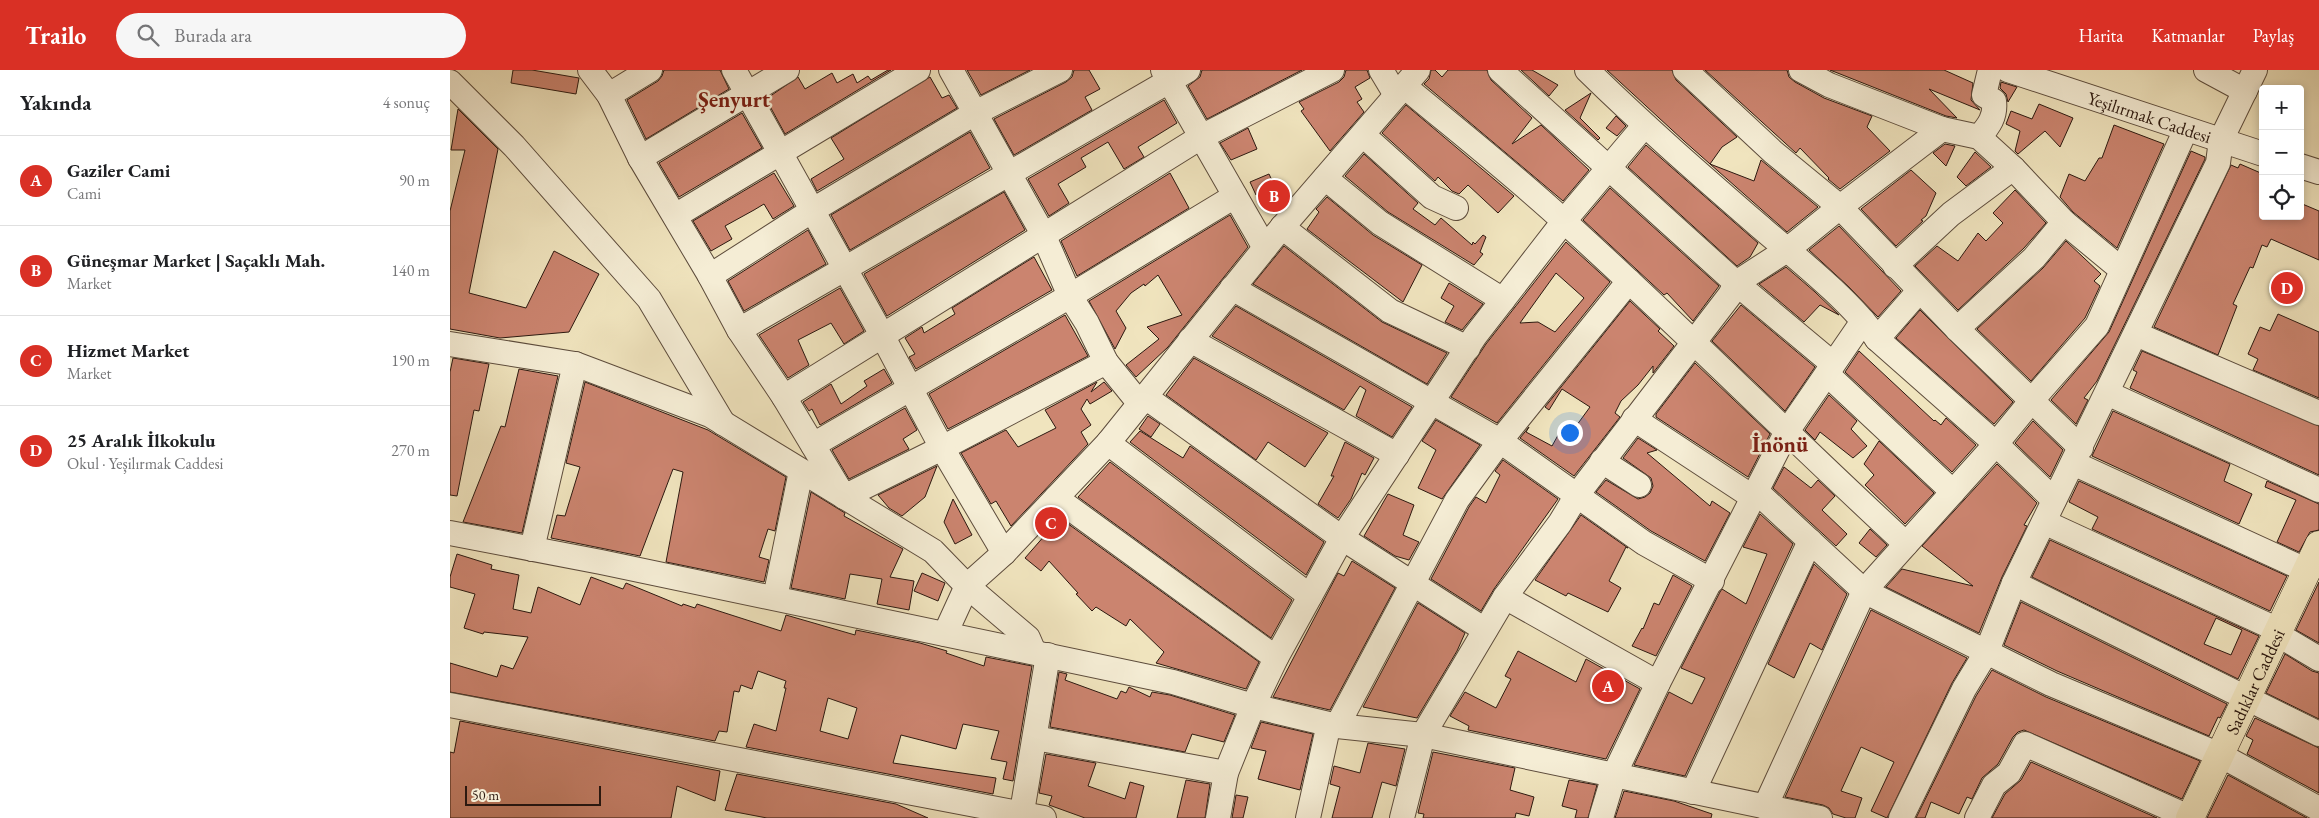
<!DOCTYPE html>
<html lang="tr">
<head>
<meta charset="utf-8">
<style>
	:root { --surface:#fff; --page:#f6f6f6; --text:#202124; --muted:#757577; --line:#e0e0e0; --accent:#d93025 }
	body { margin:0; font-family:"EB Garamond",serif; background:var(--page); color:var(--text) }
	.controls { position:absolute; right:15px; top:15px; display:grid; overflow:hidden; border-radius:5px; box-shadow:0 2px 8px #0003 }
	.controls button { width:45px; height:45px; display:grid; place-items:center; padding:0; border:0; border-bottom:1px solid var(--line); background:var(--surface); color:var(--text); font:25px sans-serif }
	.scale { position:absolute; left:15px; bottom:12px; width:136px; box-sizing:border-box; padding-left:5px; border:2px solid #2c1910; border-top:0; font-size:14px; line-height:18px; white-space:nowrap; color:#2c1910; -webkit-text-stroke:4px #f5edd5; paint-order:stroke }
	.you { position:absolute; left:1119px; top:362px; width:18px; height:18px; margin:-12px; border:4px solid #fff; border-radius:50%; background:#1a73e8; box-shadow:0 0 0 8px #1a73e833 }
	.badge { display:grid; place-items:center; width:32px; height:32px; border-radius:50%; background:var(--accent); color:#fff; font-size:16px; font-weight:700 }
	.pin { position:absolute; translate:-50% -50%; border:2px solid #fff; box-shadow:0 1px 5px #0006 }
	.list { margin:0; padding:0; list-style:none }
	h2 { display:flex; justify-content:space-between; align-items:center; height:65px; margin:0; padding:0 20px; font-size:21px }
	h2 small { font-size:16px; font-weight:400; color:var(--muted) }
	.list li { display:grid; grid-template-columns:32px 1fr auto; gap:15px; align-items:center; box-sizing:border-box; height:90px; padding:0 20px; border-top:1px solid var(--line) }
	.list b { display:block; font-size:19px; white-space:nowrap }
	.list p { margin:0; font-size:16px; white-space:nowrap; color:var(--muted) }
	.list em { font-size:16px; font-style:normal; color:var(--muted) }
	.icon { flex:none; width:28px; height:28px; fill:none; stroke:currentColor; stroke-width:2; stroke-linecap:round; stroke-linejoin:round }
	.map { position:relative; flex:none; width:1869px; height:748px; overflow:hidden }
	header { display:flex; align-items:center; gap:30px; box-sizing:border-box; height:70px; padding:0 25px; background:var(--accent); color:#fff }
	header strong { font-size:24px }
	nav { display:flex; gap:28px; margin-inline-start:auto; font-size:18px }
	.search { width:350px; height:45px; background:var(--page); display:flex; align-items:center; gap:12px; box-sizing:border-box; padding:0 18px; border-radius:28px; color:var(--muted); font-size:19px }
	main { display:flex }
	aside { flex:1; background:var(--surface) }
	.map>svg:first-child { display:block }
	.building { fill:#cb846f; stroke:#2c1910; fill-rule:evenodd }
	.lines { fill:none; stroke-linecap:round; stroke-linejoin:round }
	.minor-casing { stroke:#5d4c3c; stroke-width:26 }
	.major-casing { stroke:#2c1910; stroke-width:29 }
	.minor { stroke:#f5edd5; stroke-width:24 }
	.major { stroke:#f0e4be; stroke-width:28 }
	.labels { text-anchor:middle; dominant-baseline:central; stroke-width:5; stroke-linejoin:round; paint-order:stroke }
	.street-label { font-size:18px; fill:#2c1910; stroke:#f5edd5 }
	.district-label { font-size:22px; font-weight:bold; fill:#7a1f14; stroke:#f5edd5 }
</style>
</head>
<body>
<header>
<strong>Trailo</strong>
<div class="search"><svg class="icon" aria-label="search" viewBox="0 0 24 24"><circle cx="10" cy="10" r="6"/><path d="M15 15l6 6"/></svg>Burada ara</div>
<nav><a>Harita</a><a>Katmanlar</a><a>Paylaş</a></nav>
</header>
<main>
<aside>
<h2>Yakında<small>4 sonuç</small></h2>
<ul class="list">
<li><span class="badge">A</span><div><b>Gaziler Cami</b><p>Cami</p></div><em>90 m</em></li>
<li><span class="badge">B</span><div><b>Güneşmar Market | Saçaklı Mah.</b><p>Market</p></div><em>140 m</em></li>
<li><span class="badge">C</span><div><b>Hizmet Market</b><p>Market</p></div><em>190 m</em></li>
<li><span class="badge">D</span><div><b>25 Aralık İlkokulu</b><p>Okul · Yeşilırmak Caddesi</p></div><em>270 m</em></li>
</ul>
</aside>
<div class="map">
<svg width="1869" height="748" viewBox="0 0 1869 748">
	<rect width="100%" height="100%" fill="#f0e4be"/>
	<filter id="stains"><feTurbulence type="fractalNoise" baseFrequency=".004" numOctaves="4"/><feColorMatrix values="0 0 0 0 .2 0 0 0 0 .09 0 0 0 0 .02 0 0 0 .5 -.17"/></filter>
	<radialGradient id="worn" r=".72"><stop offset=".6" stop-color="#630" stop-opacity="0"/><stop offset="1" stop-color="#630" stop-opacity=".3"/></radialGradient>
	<g class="building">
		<polygon points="63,0 82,0 129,8 126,24 61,13"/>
		<polygon points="214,0 270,0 279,19 196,69 177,30 208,11 212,6"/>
		<polygon points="438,0 441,0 335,64 316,29 348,7 355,19 382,3 387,13 403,4 407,13 418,6 421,10"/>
		<polygon points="517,0 580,0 531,25"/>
		<polygon points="624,0 639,0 650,19 635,27 642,40 564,85 544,49 616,12 622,7"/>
		<polygon points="752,0 852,0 757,49 738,16 750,7"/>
		<polygon points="896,0 917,0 920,8 905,17 912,29 907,32 914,42 880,81 851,41 854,39 849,32 889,12 894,7"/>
		<polygon points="981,0 985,0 992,7 998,0 1037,0 1041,10 1082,48 1062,74 1091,55 1139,100 1113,131 974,14 979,9"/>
		<polygon points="1071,0 1082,0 1108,15 1099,26"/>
		<polygon points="1157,0 1222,0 1226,10 1287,67 1272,77 1260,94 1304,111 1311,90 1368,137 1337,162 1234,71"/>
		<polygon points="1255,0 1337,0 1339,7 1345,12 1374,28 1422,46 1417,57 1440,81 1390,119 1378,109 1379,108 1350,78 1346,83"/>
		<polygon points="1380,0 1494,0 1523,13 1521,30 1530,40 1479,19 1507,48 1496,46"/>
		<polygon points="480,7 492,28 499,25 507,38 367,121 361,109 394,89 381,68"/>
		<polygon points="1551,12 1567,17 1558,32 1556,24 1550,18"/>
		<polygon points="1141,23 1130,48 1150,68 1148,70 1115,40"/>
		<polygon points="714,30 727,53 688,77 694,87 674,99 658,72 631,88 636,97 608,114 619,133 599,146 578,109"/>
		<polygon points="1589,34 1623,48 1610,77 1595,61 1568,84 1565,81 1570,61 1556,54 1561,41 1582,49"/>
		<polygon points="956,35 1064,126 1048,143 1018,115 1009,124 1002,121 988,107 985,111 932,63"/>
		<polygon points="8,39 48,79 19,223 76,238 104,181 149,204 119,262 50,268 0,259 0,141 15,80 1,80"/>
		<polygon points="292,43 312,78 229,127 209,93"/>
		<polygon points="1166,46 1176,56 1167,66 1156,58"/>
		<polygon points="1664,55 1714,74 1667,178 1623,142 1610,127 1619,104 1635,111 1649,88 1652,88"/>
		<polygon points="798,58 807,79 781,90 770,73"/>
		<polygon points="520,62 540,98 400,180 381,145"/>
		<polygon points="1495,74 1505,76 1496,96 1483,83"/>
		<polygon points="1196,75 1308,173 1300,187 1287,196 1178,97"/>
		<polygon points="1741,81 1755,87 1755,89 1647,311 1634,328 1638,330 1626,354 1601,330 1659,262"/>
		<polygon points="1525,82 1541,97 1516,116 1507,107"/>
		<polygon points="914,84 968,133 963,139 985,155 991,148 1022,175 1023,172 1025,174 1033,165 1036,167 1030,182 1033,184 1024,195 938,142 895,106"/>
		<polygon points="1790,94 1813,104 1813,146 1850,146 1850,133 1869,141 1869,190 1821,169 1817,177 1812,175 1803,198 1800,197 1783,234 1787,236 1768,285 1704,257 1781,95 1788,98"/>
		<polygon points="1461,100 1486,123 1476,146 1471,150 1473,151 1446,176 1411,139"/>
		<polygon points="324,103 344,136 323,149 314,134 304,140 275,156 282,169 261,181 243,151"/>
		<polygon points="720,103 739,138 627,206 611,171"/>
		<polygon points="819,104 825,117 806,125 800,112"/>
		<polygon points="1160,118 1269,216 1243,251 1217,223 1214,225 1133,150"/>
		<polygon points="1565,120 1596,153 1574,178 1508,240 1465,196 1487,176 1508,191 1528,163 1536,171 1553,153 1543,143"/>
		<polygon points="554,122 575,160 437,246 414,204"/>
		<polygon points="877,127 923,165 972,195 953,232 857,159 869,142 866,139"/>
		<polygon points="780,145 798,177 718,277 686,307 676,295 709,269 697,257 732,245 708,205 695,216 694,214 681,223 666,241 676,258 665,279 639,231"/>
		<polygon points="1389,156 1451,221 1428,247 1399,217 1359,180"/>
		<polygon points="358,160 376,194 294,241 278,211"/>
		<polygon points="1616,171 1651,204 1644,211 1650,216 1635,248 1581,311 1527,259 1593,198"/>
		<path d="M1116,172L1160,212L1047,353L1001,327L1036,274ZM1106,203L1134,228L1105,262L1088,252L1070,253Z"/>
		<polygon points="834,176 932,252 997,283 977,314 803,214"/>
		<polygon points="584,187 602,220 466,299 459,287 465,284 455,268 472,257 474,263 505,244 502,238"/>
		<polygon points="1336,197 1365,222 1389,245 1370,235 1354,252 1309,214"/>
		<polygon points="999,213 1033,234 1012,260 995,252 1004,236 991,228"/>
		<polygon points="390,218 414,261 394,274 381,253 348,270 359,295 338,308 309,265"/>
		<polygon points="1180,231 1210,259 1208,261 1224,276 1203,303 1203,296 1188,315 1171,331 1165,343 1170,347 1124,406 1070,368 1079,357 1076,362 1102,376 1112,358 1121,363 1140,337 1112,319 1099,340 1095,337"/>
		<polygon points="1291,235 1365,297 1335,341 1262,271"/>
		<polygon points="786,236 962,337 942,367 906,346 916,320 910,316 894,340 762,266"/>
		<polygon points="1470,240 1563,332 1544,354 1446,268"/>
		<polygon points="1828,244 1869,262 1869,328 1803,300 1808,289 1798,284 1810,257 1820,261"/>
		<polygon points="615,245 638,286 498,359 479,324"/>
		<polygon points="1409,281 1484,351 1485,350 1491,355 1496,348 1526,375 1502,402 1395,302"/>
		<polygon points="1692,281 1869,356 1869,405 1680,318 1687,302 1683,300"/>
		<polygon points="3,288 39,294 29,341 24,340 7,426 0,425 0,302"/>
		<polygon points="744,288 878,363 855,397 818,372 806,390 716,325"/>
		<polygon points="1245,293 1320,364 1298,407 1206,347 1206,344"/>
		<polygon points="69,299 108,306 72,463 13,452 51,356 55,357"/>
		<polygon points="434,299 442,313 370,355 362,339 359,341 353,332 381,314 391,334 417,316 414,311"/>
		<polygon points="135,312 258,360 336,407 325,461 318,459 309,487 319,490 314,512 216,492 233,402 223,399 190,486 101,468 107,445 115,446 130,397 116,393"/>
		<polygon points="647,312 641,322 654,312 662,321 640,334 637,329 631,339 641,355 631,362 638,374 561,456 546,431 541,434 511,383 556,360 568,377 606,358 595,340"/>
		<polygon points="1379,325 1407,351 1401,359 1417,376 1403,388 1370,362 1365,370 1355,360"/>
		<polygon points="455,338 467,360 453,369 459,379 399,409 382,380"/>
		<polygon points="1663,341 1780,394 1774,411 1802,424 1789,454 1642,386"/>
		<polygon points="698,346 710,354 701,367 689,359"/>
		<polygon points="986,350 1030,375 992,429 968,418 986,380 972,371"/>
		<polygon points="1583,351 1613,380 1600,407 1565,373"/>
		<polygon points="690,361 733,388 740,376 874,472 856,505 680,372"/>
		<polygon points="1188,368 1207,380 1197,383 1260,436 1262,431 1280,443 1255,491 1201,461 1146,422 1156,410 1188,429 1195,427 1200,423 1203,416 1201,408 1173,388"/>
		<polygon points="1429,371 1484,423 1455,454 1415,415 1424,405 1414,394"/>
		<polygon points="895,372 924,388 915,405 912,403 901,429 888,448 868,434 884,406 881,406"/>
		<polygon points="1053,390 1108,429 1044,519 1031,541 981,509 1019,437 1026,427 1036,433 1050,405 1045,401"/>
		<polygon points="660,392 842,530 821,568 628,427"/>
		<polygon points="1547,394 1587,433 1574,455 1577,456 1552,507 1529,563 1436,517 1452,499 1523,516 1472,476"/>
		<polygon points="487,396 475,427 452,446 439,438 428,425"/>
		<polygon points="1334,397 1361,418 1368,410 1385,426 1372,440 1397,464 1386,476 1323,418"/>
		<polygon points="1629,411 1837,506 1820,541 1642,459 1648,447 1619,432"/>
		<polygon points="1817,411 1869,434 1869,460 1860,462 1849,482 1827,472 1846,430 1815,417"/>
		<polygon points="361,422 395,443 394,446 453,479 440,507 464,511 459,540 427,534 432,509 400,504 395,529 341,518"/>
		<polygon points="938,424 964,435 953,465 969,472 959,490 945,486 914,466"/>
		<polygon points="503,429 522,465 505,474 494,452"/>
		<polygon points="1310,444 1343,474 1235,706 1184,695 1219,622 1242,634 1255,608 1231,598 1270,522 1272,519 1296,534 1317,484 1293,477"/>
		<polygon points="1131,445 1178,478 1176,477 1159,511 1171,518 1158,542 1118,523 1116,526 1085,510"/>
		<polygon points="610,448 809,592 796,619 706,593 714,582 680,549 676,556 646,537 642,541 626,524 628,523 599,491 591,501 575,488"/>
		<polygon points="1420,459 1437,475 1426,487 1409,473"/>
		<path d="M1600,470L1809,566L1788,609L1582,507ZM1766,548L1792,560L1781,585L1754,574Z"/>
		<path d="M7,484L42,495L41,499L69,505L63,539L81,543L88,517L130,535L141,507L173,519L176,513L232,536L233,534L245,538L247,534L331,561L336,545L405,565L406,560L470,573L497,581L496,583L534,596L536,587L582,596L563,711L553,709L557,692L541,689L549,661L513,654L506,679L451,665L443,693L546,708L543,724L296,677L304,654L326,661L336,618H334L336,611L308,601L302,619L291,615L289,622L284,621L277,662L269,661L265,671L0,622V593L47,607L51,595L63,599L78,567L34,562L33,564L14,558L25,524L0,517V507ZM378,628L407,638L398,669L370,661Z"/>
		<polygon points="902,491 945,518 880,640 823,627 888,503 894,506"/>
		<polygon points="1364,494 1397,524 1372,580 1360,573 1344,608 1318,594"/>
		<polygon points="472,503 495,513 488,531 464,521"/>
		<polygon points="1223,505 1242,516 1206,586 1182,576 1192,558 1193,559 1204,533 1209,535"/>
		<polygon points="1869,512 1869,573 1846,560"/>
		<polygon points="1571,532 1777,634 1770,648 1768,647 1759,666 1607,601 1554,575"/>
		<polygon points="968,533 1015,563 1007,581 967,648 913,637"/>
		<polygon points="1421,540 1517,588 1502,613 1437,748 1421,741 1444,692 1411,677 1391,721 1412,728 1405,748 1396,748 1383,744 1379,738 1373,735 1335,727"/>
		<polygon points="1068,581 1126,612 1136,589 1190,619 1156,689 1018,660 1019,656 1000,646 1015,622 1046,638 1061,609 1055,606"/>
		<polygon points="1835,584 1862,601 1869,603 1869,649 1816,623"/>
		<polygon points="1542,600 1596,627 1750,691 1732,729 1574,660 1568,662 1563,667 1548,694 1532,708 1522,729 1517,727 1509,744 1481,732 1475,748 1466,748 1526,626"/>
		<polygon points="609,602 617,604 615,610 667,629 671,621 676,623 679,617 700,627 702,622 720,625 785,645 774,672 742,664 735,682 600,657"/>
		<polygon points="1805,648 1869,678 1869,723 1797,684 1803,670 1796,666"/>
		<polygon points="10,651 270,701 265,731 227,716 221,748 0,748 0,682 4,683"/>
		<polygon points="811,652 863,664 850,720 808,709 816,681 801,678"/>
		<polygon points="918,673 955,679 946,716 932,712 922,748 882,748 890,717 880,714 884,696 910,703"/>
		<polygon points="983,682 1065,698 1060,720 1084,727 1079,746 1066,743 1065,748 973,748 974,744 968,743"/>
		<polygon points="596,684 646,693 638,716 675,729 680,712 694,716 686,748 635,748 599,735 602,726 589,723"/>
		<polygon points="1581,692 1707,748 1542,748 1555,724 1571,710"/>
		<polygon points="287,704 446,734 478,748 317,748 275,740"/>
		<polygon points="1778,705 1857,748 1757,748"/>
		<polygon points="736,710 760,714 755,748 727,748"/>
		<polygon points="1119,710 1147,715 1138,748 1125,748 1127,740 1112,736"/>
		<polygon points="1174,721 1224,731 1262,744 1261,748 1165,748"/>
		<polygon points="786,725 798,727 793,748 782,748"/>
	</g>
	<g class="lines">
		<g class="minor-casing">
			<g id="minor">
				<polyline points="140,0 159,25 190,88 260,206 289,260 334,327 394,427 492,378 656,292"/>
				<polyline points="284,0 432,265 492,378 554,483"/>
				<polyline points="501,0 593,164 620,226 637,253 656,292 690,334"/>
				<polyline points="713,0 815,178"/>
				<polyline points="931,0 946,25"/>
				<polyline points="1050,0 1286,213 1383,294"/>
				<path d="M1137,0C1194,56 1254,108 1315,161C1349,190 1402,232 1427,269L1546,374L1604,430"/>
				<polyline points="1235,0 1323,82 1390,137 1507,259 1631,378"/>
				<polyline points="1351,0 1379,15 1492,59 1529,67 1563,98 1614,152 1672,200"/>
				<path id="s1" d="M1558,0L1813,84"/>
				<polyline points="1756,0 1795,21"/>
				<polyline points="0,12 64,76 199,229 273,353"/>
				<path d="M954,16C1008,61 1064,105 1116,153C1231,257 1341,368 1456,474"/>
				<polyline points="159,25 200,0"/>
				<polyline points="913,65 982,127 1006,138"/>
				<path d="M1529,67C1539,56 1546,46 1544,31L1534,25L1540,0"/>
				<polyline points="190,88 337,0"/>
				<polyline points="1850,96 1869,102"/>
				<polyline points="875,108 930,153 1053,230"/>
				<polyline points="225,146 468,0"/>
				<polyline points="832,157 940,241 1018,278"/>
				<polyline points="1445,196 1501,144 1563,98"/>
				<polyline points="260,206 363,140 525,43 610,0"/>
				<polyline points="782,218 1050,371 1194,473 1262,511"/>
				<polyline points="1507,259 1584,188 1614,152"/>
				<polyline points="289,260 738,0"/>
				<polyline points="1686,264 1869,343"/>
				<polyline points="1427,269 1469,221"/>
				<polyline points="740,270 947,385"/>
				<polyline points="0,274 125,294 260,345 483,481 517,516 578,568 584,582"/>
				<polyline points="1377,304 1503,422"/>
				<polyline points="1657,323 1869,420"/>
				<polyline points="694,326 892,468 1035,560"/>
				<polyline points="334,327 751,67 882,0"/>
				<polyline points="1184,349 1304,428"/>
				<polyline points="658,373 860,526"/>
				<polyline points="363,375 620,226 785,126"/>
				<polyline points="1152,391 1189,415"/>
				<polyline points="1623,393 1858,501"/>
				<polyline points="1307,422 1414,521 1601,614 1770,685 1869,739"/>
				<polyline points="606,428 826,588"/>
				<polyline points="1594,452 1824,558 1827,564 1869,589"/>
				<polyline points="0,463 151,492 723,612 803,636 887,656 973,665 1370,748"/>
				<polyline points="82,479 125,294"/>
				<polyline points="1564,513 1869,664"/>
				<polyline points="1055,527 1208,613"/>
				<polyline points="325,528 351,401"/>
				<polyline points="495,564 517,516 554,483 658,373 823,168 968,0"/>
				<polyline points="0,635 594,748"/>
				<polyline points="585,668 776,703"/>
				<polyline points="1243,722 1360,471"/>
				<polyline points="1315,737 1414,521 1546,374 1582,330 1647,256 1736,59"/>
				<polyline points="571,748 598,585"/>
				<polyline points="768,748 776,703 803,636 826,588 892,468 1025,266 1114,151 1194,56"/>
				<polyline points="858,748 878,658 887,656 1007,430 1050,371 1179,211"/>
				<polyline points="952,748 973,665 1055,527 1110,453 1127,425 1280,225 1286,213 1337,180 1390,137 1492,59"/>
				<polyline points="1151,748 1164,705 1208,613 1336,363 1413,251"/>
				<polyline points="1451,748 1514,619 1537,581 1564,513 1768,93 1771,70 1805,0"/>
				<polyline points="1527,748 1544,715 1559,703 1575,674 1741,748"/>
			</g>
		</g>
		<g class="major-casing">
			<g id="major">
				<path id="s2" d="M1740,748L1869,475"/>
			</g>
		</g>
		<use href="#minor" class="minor"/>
		<use href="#major" class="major"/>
	</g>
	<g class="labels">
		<g class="street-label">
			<text stroke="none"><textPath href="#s1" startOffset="149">Yeşilırmak Caddesi</textPath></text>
			<text stroke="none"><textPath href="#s2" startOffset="151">Sadıklar Caddesi</textPath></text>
		</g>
		<g class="district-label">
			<text x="284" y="29">Şenyurt</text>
			<text x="1330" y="374">İnönü</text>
		</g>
	</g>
	<rect width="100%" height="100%" filter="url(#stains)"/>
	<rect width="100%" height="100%" fill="url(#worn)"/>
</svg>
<div class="controls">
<button>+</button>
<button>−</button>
<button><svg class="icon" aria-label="locate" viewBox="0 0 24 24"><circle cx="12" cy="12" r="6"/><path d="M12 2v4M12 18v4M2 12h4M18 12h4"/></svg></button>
</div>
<div class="scale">50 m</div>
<div class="you"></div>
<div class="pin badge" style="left:1158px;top:616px">A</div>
<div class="pin badge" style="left:824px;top:126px">B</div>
<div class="pin badge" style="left:601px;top:453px">C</div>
<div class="pin badge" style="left:1837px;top:218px">D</div>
</div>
</main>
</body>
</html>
